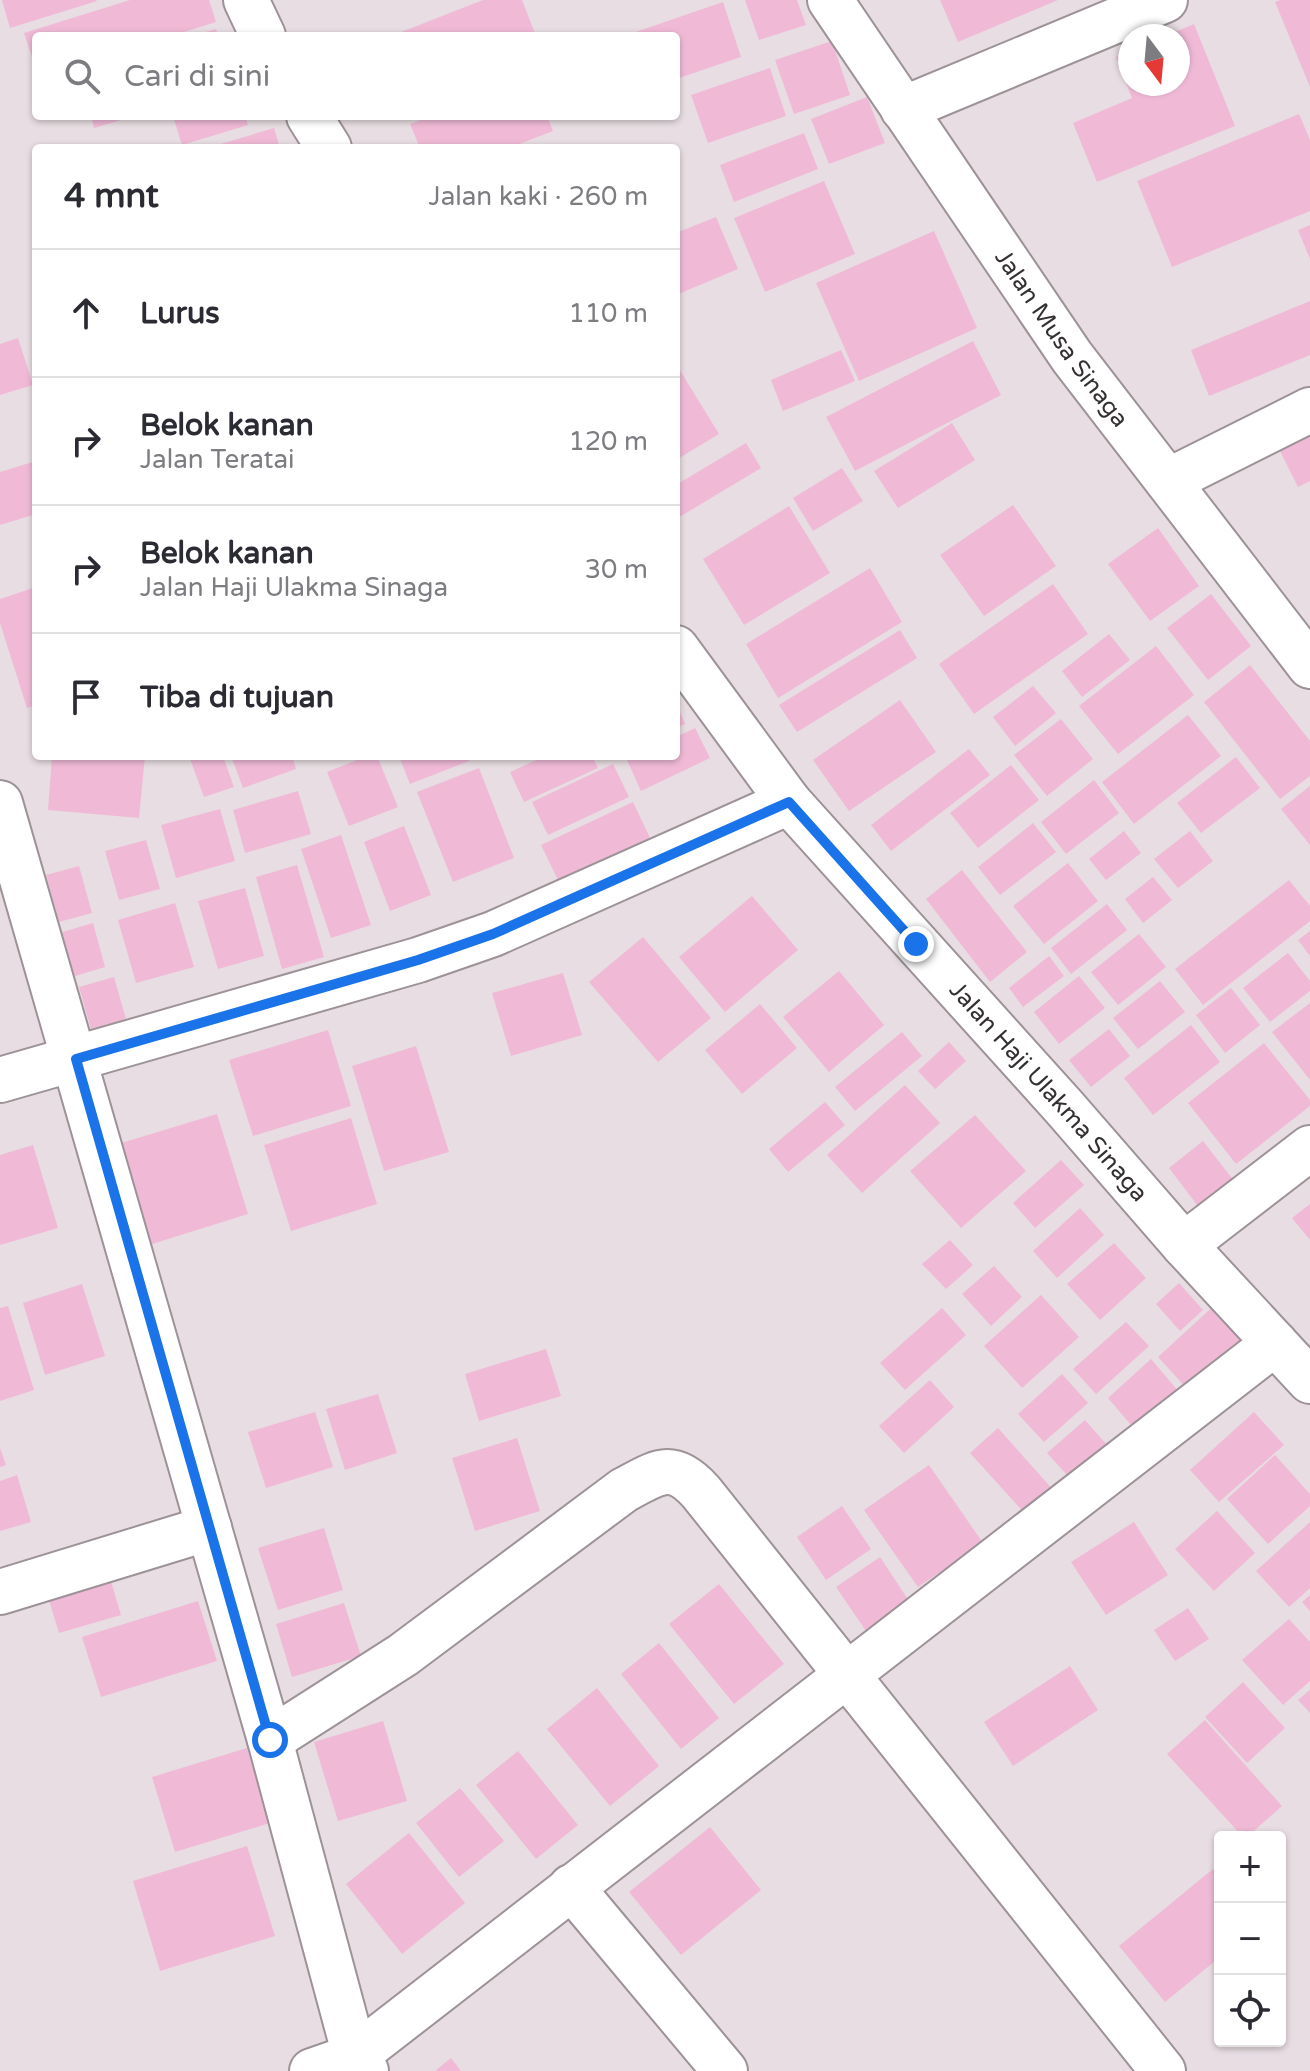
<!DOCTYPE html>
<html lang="id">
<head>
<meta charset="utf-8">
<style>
	:root { --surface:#fff; --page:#f7f7f7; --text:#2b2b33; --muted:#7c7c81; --line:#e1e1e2 }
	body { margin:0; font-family:"Varela Round",sans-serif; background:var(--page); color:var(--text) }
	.controls { position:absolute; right:24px; bottom:24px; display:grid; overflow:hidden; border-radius:8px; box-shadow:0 2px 6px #0004 }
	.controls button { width:72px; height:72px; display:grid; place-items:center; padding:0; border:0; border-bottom:2px solid var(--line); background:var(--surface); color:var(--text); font:40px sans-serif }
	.compass { position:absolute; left:1118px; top:24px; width:72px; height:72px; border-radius:50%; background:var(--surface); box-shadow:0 2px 6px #0004; rotate:164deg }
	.stop { position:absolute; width:24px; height:24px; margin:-18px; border:6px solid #1a73e8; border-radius:50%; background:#fff }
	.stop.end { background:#1a73e8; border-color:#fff; box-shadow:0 2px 8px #0008 }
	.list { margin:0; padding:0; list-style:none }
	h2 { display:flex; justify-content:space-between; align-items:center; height:104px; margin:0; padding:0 32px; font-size:34px }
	h2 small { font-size:26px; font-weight:400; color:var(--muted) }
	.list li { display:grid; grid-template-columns:52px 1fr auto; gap:24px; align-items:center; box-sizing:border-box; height:128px; padding:0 32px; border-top:2px solid var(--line) }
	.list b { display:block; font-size:30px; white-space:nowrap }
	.list p { margin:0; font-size:26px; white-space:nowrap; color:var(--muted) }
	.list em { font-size:26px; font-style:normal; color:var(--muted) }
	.icon { flex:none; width:44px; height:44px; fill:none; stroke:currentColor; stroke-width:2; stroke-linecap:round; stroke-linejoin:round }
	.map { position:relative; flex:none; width:1310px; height:2071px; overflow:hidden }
	.search { position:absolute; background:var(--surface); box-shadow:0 2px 6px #0004; left:32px; top:32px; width:648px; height:88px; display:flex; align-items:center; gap:20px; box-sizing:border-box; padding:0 28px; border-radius:8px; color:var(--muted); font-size:30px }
	.panel { position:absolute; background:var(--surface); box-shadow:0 2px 6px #0004; left:32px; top:144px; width:648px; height:616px; border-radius:8px }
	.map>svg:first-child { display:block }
	.building { fill:#f0bad7 }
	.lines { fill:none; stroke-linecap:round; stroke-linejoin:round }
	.minor-casing { stroke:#9c9297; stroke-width:48 }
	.primary-casing { stroke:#9c9297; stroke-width:48 }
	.minor { stroke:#fff; stroke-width:44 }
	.primary { stroke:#fff; stroke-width:44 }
	.route { stroke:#1a73e8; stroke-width:10 }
	.labels { text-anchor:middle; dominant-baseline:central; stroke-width:8; stroke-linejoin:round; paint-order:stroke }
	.street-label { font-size:24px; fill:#343032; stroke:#fff }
</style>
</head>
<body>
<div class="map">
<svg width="1310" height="2071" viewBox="0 0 1310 2071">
	<rect width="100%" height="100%" fill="#e8dde2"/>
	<g class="building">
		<polygon points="2,0 96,0 97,1 10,28"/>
		<polygon points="130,0 209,0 216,22 171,36 36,36 35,66 24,33"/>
		<polygon points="483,0 522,0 536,36 391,36"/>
		<polygon points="745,0 797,0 806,25 759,40"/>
		<polygon points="940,0 1058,0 958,42"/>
		<polygon points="1280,0 1310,0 1310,87 1275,2"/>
		<polygon points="723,2 741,57 676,79 676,36 624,36"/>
		<polygon points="1194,24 1235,126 1097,182 1073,123 1132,98 1116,57 1130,51 1130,84 1178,84 1178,36 1166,36"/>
		<polygon points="216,29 218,36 196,36 196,35"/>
		<polygon points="832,41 850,95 794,114 775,60"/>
		<polygon points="770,68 786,116 708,143 691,95"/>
		<polygon points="867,97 885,143 829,164 811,119"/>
		<polygon points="1299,114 1310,140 1310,211 1172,267 1137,181"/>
		<polygon points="91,116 131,116 131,117 94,128"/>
		<polygon points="173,116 245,116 248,125 182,145"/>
		<polygon points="432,116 547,116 553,131 509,148 420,148 410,124"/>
		<polygon points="274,128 280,148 211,148 211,147"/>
		<polygon points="804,133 818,169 734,202 720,165"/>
		<polygon points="824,181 855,254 765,292 734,218"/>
		<polygon points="716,217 738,269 676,295 676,233"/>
		<polygon points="1310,225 1310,259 1298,230"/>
		<polygon points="934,231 977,328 859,381 816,283"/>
		<polygon points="1310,301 1310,355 1209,396 1191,350"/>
		<polygon points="18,338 33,385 0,395 0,344"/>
		<polygon points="973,341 1001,395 855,471 826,417"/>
		<polygon points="841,350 855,381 783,411 771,380"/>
		<polygon points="676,364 719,434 676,460"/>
		<polygon points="952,423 975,460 898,508 874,471"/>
		<polygon points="1310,436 1310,481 1298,487 1280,451"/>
		<polygon points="746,443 761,468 676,519 676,485"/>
		<polygon points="36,461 36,514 0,525 0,472"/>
		<polygon points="842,468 863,501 813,531 793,498"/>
		<polygon points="1013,505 1056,566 984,616 940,555"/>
		<polygon points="789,506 830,573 744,625 703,559"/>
		<polygon points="1158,528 1199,586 1150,621 1108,564"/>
		<polygon points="870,568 902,622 778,698 746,644"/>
		<polygon points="1053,584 1088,634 974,714 939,664"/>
		<polygon points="36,587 36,705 27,708 0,623 0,599"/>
		<polygon points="1211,594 1251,646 1208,680 1167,628"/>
		<polygon points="900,630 917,658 797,732 779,705"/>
		<polygon points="1109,634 1130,660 1082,697 1062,671"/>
		<polygon points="1156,646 1194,695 1118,754 1079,706"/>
		<polygon points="1250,665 1310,741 1310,776 1280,799 1204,702"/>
		<polygon points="1033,686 1056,713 1015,746 993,717"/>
		<polygon points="900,700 936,752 849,811 813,760"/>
		<polygon points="676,703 685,724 676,728"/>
		<polygon points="1188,715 1221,756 1134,824 1102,782"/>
		<polygon points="1061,719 1093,759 1047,796 1014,755"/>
		<polygon points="695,728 710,758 641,791 627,760 635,756 676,756 676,737"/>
		<polygon points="969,749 990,775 891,851 871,825"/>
		<polygon points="52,756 145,756 139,818 48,810"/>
		<polygon points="189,756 223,756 234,787 204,797"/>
		<polygon points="231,756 292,756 296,769 243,788"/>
		<polygon points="367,756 377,756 398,807 349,826 327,772"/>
		<polygon points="399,756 467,756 469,761 410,784"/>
		<polygon points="545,756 592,756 598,768 524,802 510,772"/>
		<polygon points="1236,757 1260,788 1201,833 1177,803"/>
		<polygon points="613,764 629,797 548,835 532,802"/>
		<polygon points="1011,765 1039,800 978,848 950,813"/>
		<polygon points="479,768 514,858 453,882 417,792"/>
		<polygon points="1094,780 1119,813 1066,854 1041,822"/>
		<polygon points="1310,786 1310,845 1281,809"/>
		<polygon points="298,791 311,834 245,853 233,810"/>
		<polygon points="633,802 651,840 560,884 541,845"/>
		<polygon points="220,809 235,861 176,878 161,825"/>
		<polygon points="1033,823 1056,852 1000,895 978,867"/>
		<polygon points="404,826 431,895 390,911 364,842"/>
		<polygon points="1124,831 1141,853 1106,880 1089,859"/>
		<polygon points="1190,831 1213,861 1178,888 1154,859"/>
		<polygon points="341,835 371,925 331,938 301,849"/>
		<polygon points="146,840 160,889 119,900 105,851"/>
		<polygon points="1068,863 1098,901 1044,944 1013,906"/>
		<polygon points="297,865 324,957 282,969 256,877"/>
		<polygon points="79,866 92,913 59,922 46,875"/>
		<polygon points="962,870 1027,952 990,982 926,899"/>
		<polygon points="1153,877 1172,900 1143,923 1125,899"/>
		<polygon points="1289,880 1310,906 1310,921 1203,1005 1175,969"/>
		<polygon points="245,888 264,956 218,969 198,901"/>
		<polygon points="752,896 798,950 725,1012 679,957"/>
		<polygon points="175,903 194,967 136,983 118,920"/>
		<polygon points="1107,904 1127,930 1071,974 1051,948"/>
		<polygon points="93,923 105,967 72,977 59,933"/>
		<polygon points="1310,931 1310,956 1298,940"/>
		<polygon points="1139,934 1166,967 1118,1005 1091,972"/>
		<polygon points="643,937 711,1018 658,1062 589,982"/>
		<polygon points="1288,953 1310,981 1310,991 1270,1022 1243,988"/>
		<polygon points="1049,956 1064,976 1023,1007 1009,988"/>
		<polygon points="839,971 884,1025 829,1072 783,1017"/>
		<polygon points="563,973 582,1035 511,1056 492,993"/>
		<polygon points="1079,976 1105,1008 1059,1044 1034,1012"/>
		<polygon points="114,977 126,1019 91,1029 79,987"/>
		<polygon points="1160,981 1185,1012 1138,1049 1113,1018"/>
		<polygon points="1231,988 1260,1025 1225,1053 1196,1015"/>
		<polygon points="1310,1003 1310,1080 1272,1032"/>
		<polygon points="760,1004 797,1048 742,1094 705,1050"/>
		<polygon points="1191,1025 1220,1062 1153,1115 1124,1078"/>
		<polygon points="1109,1029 1130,1056 1091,1087 1069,1060"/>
		<polygon points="328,1030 351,1106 253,1136 229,1060"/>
		<polygon points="902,1032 922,1056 855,1111 835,1087"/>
		<polygon points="949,1042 966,1061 935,1089 918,1071"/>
		<polygon points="1264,1043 1310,1100 1310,1106 1236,1164 1188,1103"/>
		<polygon points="416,1046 449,1152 384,1171 352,1066"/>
		<polygon points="905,1085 940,1123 862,1193 827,1155"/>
		<polygon points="825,1102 845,1125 788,1172 769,1149"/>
		<polygon points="217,1114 248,1214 149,1245 118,1144"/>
		<polygon points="975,1115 1026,1171 961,1228 910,1171"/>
		<polygon points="351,1118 377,1204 291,1231 264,1145"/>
		<polygon points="1203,1141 1238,1186 1204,1214 1169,1168"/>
		<polygon points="33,1145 58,1228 0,1245 0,1155"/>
		<polygon points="1061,1160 1084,1185 1035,1228 1013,1203"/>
		<polygon points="1310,1204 1310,1240 1292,1218"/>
		<polygon points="1080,1208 1104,1235 1057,1278 1033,1251"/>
		<polygon points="950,1240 973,1265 946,1289 922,1264"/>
		<polygon points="1114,1243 1146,1278 1100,1320 1067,1284"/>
		<polygon points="994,1266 1022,1297 991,1326 962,1294"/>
		<polygon points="1179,1283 1203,1310 1180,1331 1156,1304"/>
		<polygon points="82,1284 105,1356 45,1375 23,1303"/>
		<polygon points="1041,1295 1079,1337 1022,1388 984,1346"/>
		<polygon points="1218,1302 1251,1339 1191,1393 1158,1357"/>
		<polygon points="8,1306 34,1390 0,1401 0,1308"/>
		<polygon points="942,1308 966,1335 905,1390 880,1363"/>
		<polygon points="1126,1322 1149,1346 1096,1394 1073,1369"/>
		<polygon points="546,1349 561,1396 479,1421 465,1374"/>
		<polygon points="1151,1359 1180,1393 1137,1432 1108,1398"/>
		<polygon points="1062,1374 1088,1403 1044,1442 1018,1414"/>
		<polygon points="930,1380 954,1407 904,1453 879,1426"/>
		<polygon points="378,1394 397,1453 345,1470 326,1409"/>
		<polygon points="315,1412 333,1467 266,1488 248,1432"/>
		<polygon points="1254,1412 1284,1445 1219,1502 1190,1470"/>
		<polygon points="1085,1420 1115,1454 1078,1487 1047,1453"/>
		<polygon points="998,1428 1056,1493 1028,1517 970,1453"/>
		<polygon points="517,1438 540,1511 475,1531 452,1458"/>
		<polygon points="0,1448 6,1465 0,1467"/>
		<polygon points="1275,1455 1310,1494 1310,1506 1268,1544 1227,1499"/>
		<polygon points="929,1465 983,1543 918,1587 864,1510"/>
		<polygon points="17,1475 31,1522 0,1531 0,1481"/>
		<polygon points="842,1506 871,1549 826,1580 797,1537"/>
		<polygon points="1217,1511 1255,1553 1214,1591 1175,1549"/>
		<polygon points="1134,1522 1168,1575 1106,1615 1071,1562"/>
		<polygon points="1310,1522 1310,1588 1289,1607 1256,1571"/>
		<polygon points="324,1528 343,1590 278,1610 258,1548"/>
		<polygon points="880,1557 911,1604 868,1634 836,1587"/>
		<polygon points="107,1568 121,1615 59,1633 45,1587"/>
		<polygon points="719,1584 784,1664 734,1704 669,1624"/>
		<polygon points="1310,1595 1310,1611 1302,1602"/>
		<polygon points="198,1601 217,1661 101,1697 82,1637"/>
		<polygon points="344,1603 361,1656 292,1677 276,1624"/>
		<polygon points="1188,1608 1209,1639 1175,1661 1154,1630"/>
		<polygon points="1289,1619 1310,1642 1310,1681 1283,1705 1242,1660"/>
		<polygon points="659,1643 719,1718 681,1749 621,1674"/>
		<polygon points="1070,1666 1098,1710 1013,1766 984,1722"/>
		<polygon points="1243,1682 1285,1728 1247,1763 1205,1717"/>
		<polygon points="597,1688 659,1766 610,1806 547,1729"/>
		<polygon points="1310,1690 1310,1713 1298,1700"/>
		<polygon points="1205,1720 1282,1806 1247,1837 1243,1837 1167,1754"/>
		<polygon points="383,1721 407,1801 338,1821 314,1742"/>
		<polygon points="247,1748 270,1823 175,1852 152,1777"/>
		<polygon points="518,1751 578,1825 536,1859 476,1785"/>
		<polygon points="460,1788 504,1841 459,1877 416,1823"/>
		<polygon points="710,1827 761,1890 681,1955 629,1892"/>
		<polygon points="409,1833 465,1903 402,1954 346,1884"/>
		<polygon points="247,1846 275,1936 160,1971 133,1881"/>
		<polygon points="1213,1869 1220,1878 1220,1957 1165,2002 1119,1946"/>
		<polygon points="451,2058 461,2071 435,2071"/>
	</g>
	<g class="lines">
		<g class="minor-casing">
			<g id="minor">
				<path id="s1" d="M830,0L1072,357L1310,666"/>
				<polyline points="903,109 1165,0"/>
				<polyline points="1168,481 1310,410"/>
				<polyline points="0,803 270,1740 355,2056 366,2071"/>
				<polyline points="0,1080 418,960 493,934 789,802"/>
				<polyline points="1184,1245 1310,1148"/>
				<polyline points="0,1592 209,1528"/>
				<path d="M270,1740L403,1655L624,1490C658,1472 672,1460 701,1492L1163,2071"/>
				<polyline points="571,1887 725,2071"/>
				<polyline points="312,2071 355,2056 1275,1343"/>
			</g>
		</g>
		<g class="primary-casing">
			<g id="primary">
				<polyline points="246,0 263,36"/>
				<polyline points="309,116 329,148"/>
				<path id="s2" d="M676,648L789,802L1064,1107L1184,1245L1310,1381"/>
			</g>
		</g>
		<use href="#minor" class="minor"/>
		<use href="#primary" class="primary"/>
	</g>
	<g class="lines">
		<polyline class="route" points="270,1740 76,1059 418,960 493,934 789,802 916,944"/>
	</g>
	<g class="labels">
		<g class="street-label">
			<text stroke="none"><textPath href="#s1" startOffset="410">Jalan Musa Sinaga</textPath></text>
			<text stroke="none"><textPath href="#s2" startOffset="580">Jalan Haji Ulakma Sinaga</textPath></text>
		</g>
	</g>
</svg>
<div class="controls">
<button>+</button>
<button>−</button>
<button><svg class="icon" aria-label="locate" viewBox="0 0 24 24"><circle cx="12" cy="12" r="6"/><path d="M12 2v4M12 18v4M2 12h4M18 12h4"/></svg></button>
</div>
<svg class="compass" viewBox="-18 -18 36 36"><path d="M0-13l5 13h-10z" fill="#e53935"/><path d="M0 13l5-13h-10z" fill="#7c7c81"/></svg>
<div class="stop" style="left:270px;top:1740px"></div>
<div class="stop end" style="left:916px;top:944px"></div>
<div class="search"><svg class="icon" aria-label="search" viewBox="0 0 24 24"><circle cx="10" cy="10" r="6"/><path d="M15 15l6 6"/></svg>Cari di sini</div>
<section class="panel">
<h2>4 mnt<small>Jalan kaki · 260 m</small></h2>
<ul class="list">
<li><svg class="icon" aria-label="ahead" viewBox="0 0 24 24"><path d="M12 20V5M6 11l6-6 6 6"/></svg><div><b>Lurus</b></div><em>110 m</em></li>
<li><svg class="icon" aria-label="right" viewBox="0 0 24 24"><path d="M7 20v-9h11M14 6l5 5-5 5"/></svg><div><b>Belok kanan</b><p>Jalan Teratai</p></div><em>120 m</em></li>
<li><svg class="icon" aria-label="right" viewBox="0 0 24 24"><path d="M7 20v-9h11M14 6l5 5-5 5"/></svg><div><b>Belok kanan</b><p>Jalan Haji Ulakma Sinaga</p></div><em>30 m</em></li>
<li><svg class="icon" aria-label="arrive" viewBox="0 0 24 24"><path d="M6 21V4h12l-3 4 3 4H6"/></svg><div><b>Tiba di tujuan</b></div></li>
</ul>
</section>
</div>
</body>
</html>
